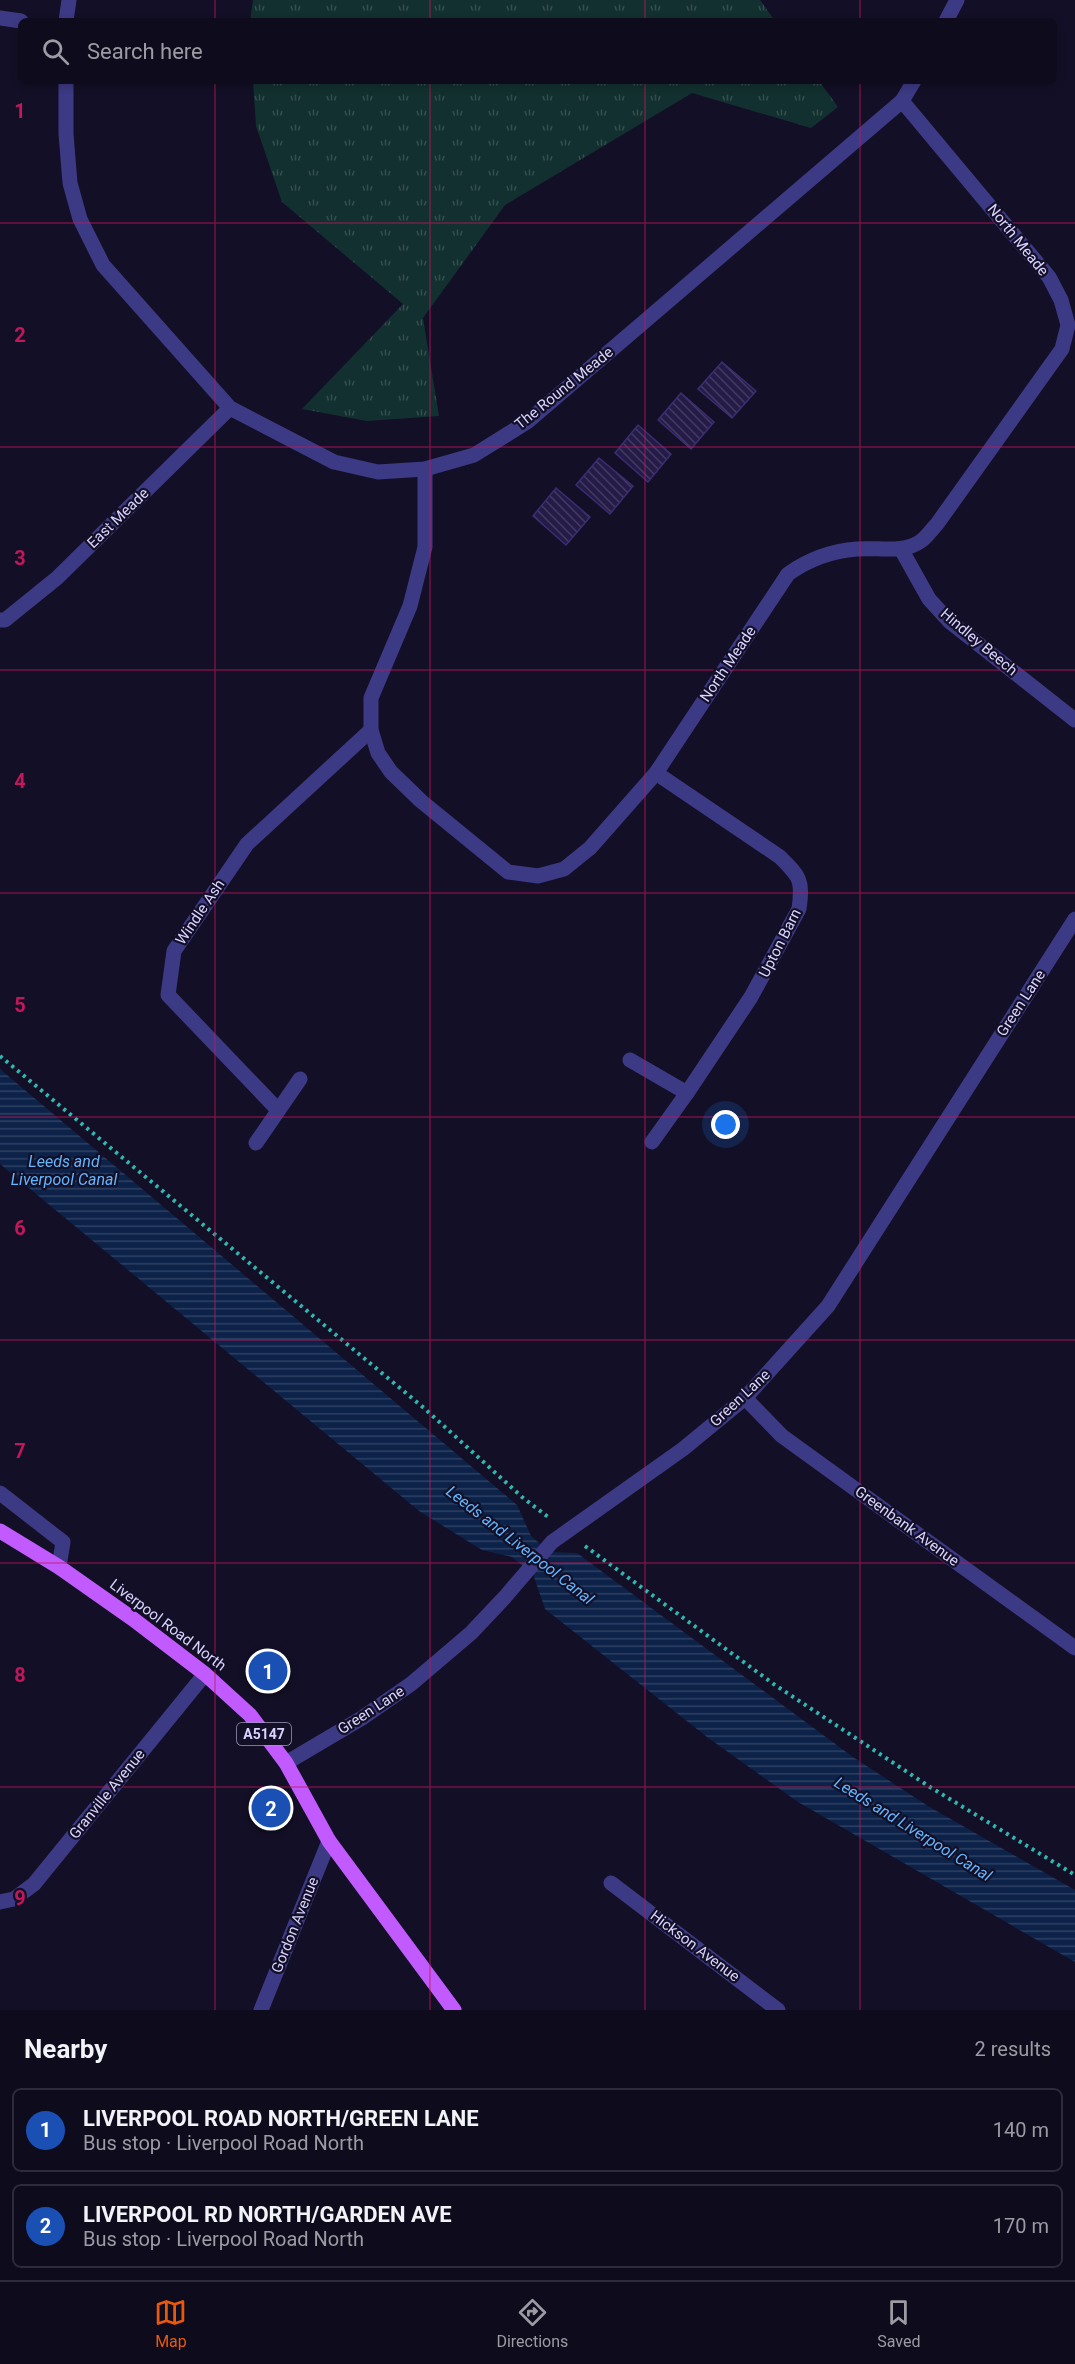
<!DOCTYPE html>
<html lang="en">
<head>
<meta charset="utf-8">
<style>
	:root { --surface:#0e0b1c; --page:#1c1929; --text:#f1f3f6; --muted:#9b9ba3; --line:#2e2b3b; --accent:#ea580c }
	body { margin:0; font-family:Roboto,sans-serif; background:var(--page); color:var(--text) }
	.you { position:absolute; left:726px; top:1125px; width:21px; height:21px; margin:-15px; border:4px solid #fff; border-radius:50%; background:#1a73e8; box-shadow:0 0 0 9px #1a73e833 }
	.badge { display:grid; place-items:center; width:39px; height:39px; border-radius:50%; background:var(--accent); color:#fff; font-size:20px; font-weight:700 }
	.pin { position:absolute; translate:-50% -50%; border:3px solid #fff; box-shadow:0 2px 6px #0006 }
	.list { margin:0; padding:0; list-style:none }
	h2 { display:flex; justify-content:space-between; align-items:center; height:78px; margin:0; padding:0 24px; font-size:26px }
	h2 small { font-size:20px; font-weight:400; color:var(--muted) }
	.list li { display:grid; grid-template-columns:39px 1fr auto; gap:18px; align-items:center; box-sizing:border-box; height:84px; margin:0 12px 12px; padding:0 12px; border:2px solid var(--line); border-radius:9px }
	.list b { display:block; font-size:22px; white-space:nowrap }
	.list p { margin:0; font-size:20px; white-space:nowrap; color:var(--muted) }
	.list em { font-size:20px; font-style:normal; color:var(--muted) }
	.icon { flex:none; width:33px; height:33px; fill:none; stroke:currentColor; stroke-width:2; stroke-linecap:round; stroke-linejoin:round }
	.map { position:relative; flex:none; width:1075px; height:2010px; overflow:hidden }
	.search { position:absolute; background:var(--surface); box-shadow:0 3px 9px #0003; left:18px; right:18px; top:18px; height:66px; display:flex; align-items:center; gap:15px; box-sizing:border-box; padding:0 21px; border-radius:9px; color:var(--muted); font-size:22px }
	.sheet { height:270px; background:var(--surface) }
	nav { display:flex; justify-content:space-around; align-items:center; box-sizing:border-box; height:84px; border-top:2px solid var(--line); background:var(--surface); font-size:16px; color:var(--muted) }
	nav a { display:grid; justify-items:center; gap:3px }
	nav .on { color:var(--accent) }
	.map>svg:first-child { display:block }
	.grass { fill:url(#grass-tufts) }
	.water { fill:url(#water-rules) }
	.building { fill:url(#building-back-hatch); stroke:#3b2d73; stroke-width:1.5 }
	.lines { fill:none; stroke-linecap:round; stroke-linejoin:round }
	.path { stroke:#2fb8b0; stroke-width:4; stroke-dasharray:3 4.5; stroke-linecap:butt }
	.lane { stroke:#3d3a85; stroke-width:15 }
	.street { stroke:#3d3a85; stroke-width:15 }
	.primary { stroke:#c25bff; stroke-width:15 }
	.grid { fill:none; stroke:#c2185b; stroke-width:1.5; stroke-opacity:0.55 }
	.labels { text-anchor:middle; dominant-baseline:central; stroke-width:4.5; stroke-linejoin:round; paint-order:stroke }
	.shield { fill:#130f26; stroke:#9e99be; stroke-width:1.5 }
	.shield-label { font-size:14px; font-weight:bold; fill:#d9d4ff }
	.street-label { font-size:15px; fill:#d9d4ff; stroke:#130f26 }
	.water-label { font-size:16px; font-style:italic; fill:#62b6ff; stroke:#130f26 }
	.grid-label { font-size:20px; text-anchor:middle; font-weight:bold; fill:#c2185b; stroke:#130f26; stroke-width:4.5; stroke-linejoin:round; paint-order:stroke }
</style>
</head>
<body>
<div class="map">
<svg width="1075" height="2010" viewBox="0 0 1075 2010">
	<defs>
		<pattern id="grass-tufts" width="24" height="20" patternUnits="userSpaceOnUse" patternTransform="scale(1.5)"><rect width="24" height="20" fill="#12302f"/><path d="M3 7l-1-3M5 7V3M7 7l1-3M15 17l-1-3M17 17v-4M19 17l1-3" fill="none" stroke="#344d4e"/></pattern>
		<pattern id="water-rules" width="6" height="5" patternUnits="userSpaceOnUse" patternTransform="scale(1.5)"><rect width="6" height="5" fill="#0c2248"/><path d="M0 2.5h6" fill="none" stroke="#2f4163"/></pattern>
		<pattern id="building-back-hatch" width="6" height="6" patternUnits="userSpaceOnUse" patternTransform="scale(1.5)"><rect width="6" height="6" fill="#241b47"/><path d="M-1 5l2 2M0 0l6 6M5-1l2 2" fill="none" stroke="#433b63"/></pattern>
	</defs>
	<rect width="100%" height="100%" fill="#130f26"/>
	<g class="grass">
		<polygon points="253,0 760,0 775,21 250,21"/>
		<polygon points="253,81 819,81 838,107 811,128 692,93 505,205 423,318 439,416 367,421 302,409 403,304 282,202 256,126"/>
	</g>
	<polygon class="water" points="0,1069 517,1505 531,1536 550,1552 577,1553 853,1757 928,1806 1075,1890 1075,1962 798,1802 707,1737 545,1609 533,1574 512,1557 482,1550 419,1511 0,1164"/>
	<g class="building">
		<polygon points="722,362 756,391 732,418 698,389"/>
		<polygon points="681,393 714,422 691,449 658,420"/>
		<polygon points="638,425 671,454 648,482 615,453"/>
		<polygon points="599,458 633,486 610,514 576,485"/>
		<polygon points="556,488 590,517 566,545 533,516"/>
	</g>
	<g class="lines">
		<g class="path">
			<polyline points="0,1056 424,1408 522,1497 548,1517"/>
			<polyline points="585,1546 775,1685 930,1787 1075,1875"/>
		</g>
		<polyline class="lane" points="0,1493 63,1542 59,1567"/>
		<g class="street">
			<polyline points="0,18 21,21"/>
			<polyline points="66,21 69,0"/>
			<polyline points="946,21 957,0"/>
			<polyline points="66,81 66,134 70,183 80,219 103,265 230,408 334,462 378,472 425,469 474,455 527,422 902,101 914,81"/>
			<path d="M425,469V547L410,606L371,698V730L378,753L391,772L421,801L508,872L538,876L564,869L590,848L656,773L788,574C809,559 831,551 857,549C878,547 903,554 921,541C927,537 932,529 937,524L1062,349L1068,325L1061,300L1049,277L902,101"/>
			<polyline points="901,549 929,599 949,621 1075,720"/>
			<polyline points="0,620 5,620 57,578 230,408"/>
			<polyline points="630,1060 687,1093"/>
			<polyline points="278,1110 168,995 174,951 247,844 371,730"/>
			<path d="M652,1142L687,1093L751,997L799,909C803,880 800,877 780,857L656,773"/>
			<polyline points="256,1143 300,1079"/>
			<polyline points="745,1398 782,1436 1075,1648"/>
			<polyline points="286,1763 362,1718 411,1684 471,1633 505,1597 552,1542 683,1449 745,1398 828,1306 1075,919"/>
			<polyline points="611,1883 778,2010"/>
			<polyline points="0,1902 14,1899 34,1884 205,1674"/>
			<polyline points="261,2010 329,1841"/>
		</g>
		<polyline class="primary" points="0,1531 59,1567 133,1619 205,1674 250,1715 286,1763 329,1841 454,2010"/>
	</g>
	<path class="grid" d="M215,0V21M430,0V21M645,0V21M860,0V21M215,81V2010M430,81V2010M645,81V2010M860,81V2010M0,223H1075M0,447H1075M0,670H1075M0,893H1075M0,1117H1075M0,1340H1075M0,1563H1075M0,1787H1075"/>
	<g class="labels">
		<rect class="shield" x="237" y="1723" width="54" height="22" rx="4.5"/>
		<g class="shield-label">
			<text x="264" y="1734">A5147</text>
		</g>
		<g class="street-label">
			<text transform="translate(1018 240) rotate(51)">North Meade</text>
			<text transform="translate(564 388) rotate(-39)">The Round Meade</text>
			<text transform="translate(118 518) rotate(-44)">East Meade</text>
			<text transform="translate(979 642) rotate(40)">Hindley Beech</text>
			<text transform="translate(728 664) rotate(-56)">North Meade</text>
			<text transform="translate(200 912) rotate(-56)">Windle Ash</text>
			<text transform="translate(780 943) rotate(-63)">Upton Barn</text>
			<text transform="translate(1021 1003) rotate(-57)">Green Lane</text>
			<text transform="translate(740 1398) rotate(-43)">Green Lane</text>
			<text transform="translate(907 1526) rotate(36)">Greenbank Avenue</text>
			<text transform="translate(168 1625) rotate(37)">Liverpool Road North</text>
			<text transform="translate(371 1710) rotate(-33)">Green Lane</text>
			<text transform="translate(107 1794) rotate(-51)">Granville Avenue</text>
			<text transform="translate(295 1925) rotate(-68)">Gordon Avenue</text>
			<text transform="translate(695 1946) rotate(37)">Hickson Avenue</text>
		</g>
		<g class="water-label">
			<text x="64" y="1161">Leeds and<tspan x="64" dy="18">Liverpool Canal</tspan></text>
			<text transform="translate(520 1545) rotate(38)">Leeds and Liverpool Canal</text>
			<text transform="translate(913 1829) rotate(32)">Leeds and Liverpool Canal</text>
		</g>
	</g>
	<g class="grid-label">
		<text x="20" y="118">1</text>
		<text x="20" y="342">2</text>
		<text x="20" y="565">3</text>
		<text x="20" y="788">4</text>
		<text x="20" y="1012">5</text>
		<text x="20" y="1235">6</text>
		<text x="20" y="1458">7</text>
		<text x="20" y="1682">8</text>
		<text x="20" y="1905">9</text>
	</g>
</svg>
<div class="you"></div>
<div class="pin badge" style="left:268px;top:1671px;background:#1a4fb4">1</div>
<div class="pin badge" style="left:271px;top:1808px;background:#1a4fb4">2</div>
<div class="search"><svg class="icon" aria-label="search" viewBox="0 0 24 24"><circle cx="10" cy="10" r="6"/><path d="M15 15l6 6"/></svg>Search here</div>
</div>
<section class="sheet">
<h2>Nearby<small>2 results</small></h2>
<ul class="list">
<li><span class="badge" style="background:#1a4fb4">1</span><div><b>LIVERPOOL ROAD NORTH/GREEN LANE</b><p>Bus stop · Liverpool Road North</p></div><em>140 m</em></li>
<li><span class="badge" style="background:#1a4fb4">2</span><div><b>LIVERPOOL RD NORTH/GARDEN AVE</b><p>Bus stop · Liverpool Road North</p></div><em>170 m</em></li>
</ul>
</section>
<nav>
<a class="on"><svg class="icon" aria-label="map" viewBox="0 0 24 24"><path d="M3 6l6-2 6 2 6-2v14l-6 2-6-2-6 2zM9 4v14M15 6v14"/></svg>Map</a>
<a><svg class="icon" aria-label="directions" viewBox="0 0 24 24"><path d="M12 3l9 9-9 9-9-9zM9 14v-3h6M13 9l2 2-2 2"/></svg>Directions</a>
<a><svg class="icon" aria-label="saved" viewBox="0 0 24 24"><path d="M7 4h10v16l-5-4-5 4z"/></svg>Saved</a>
</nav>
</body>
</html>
